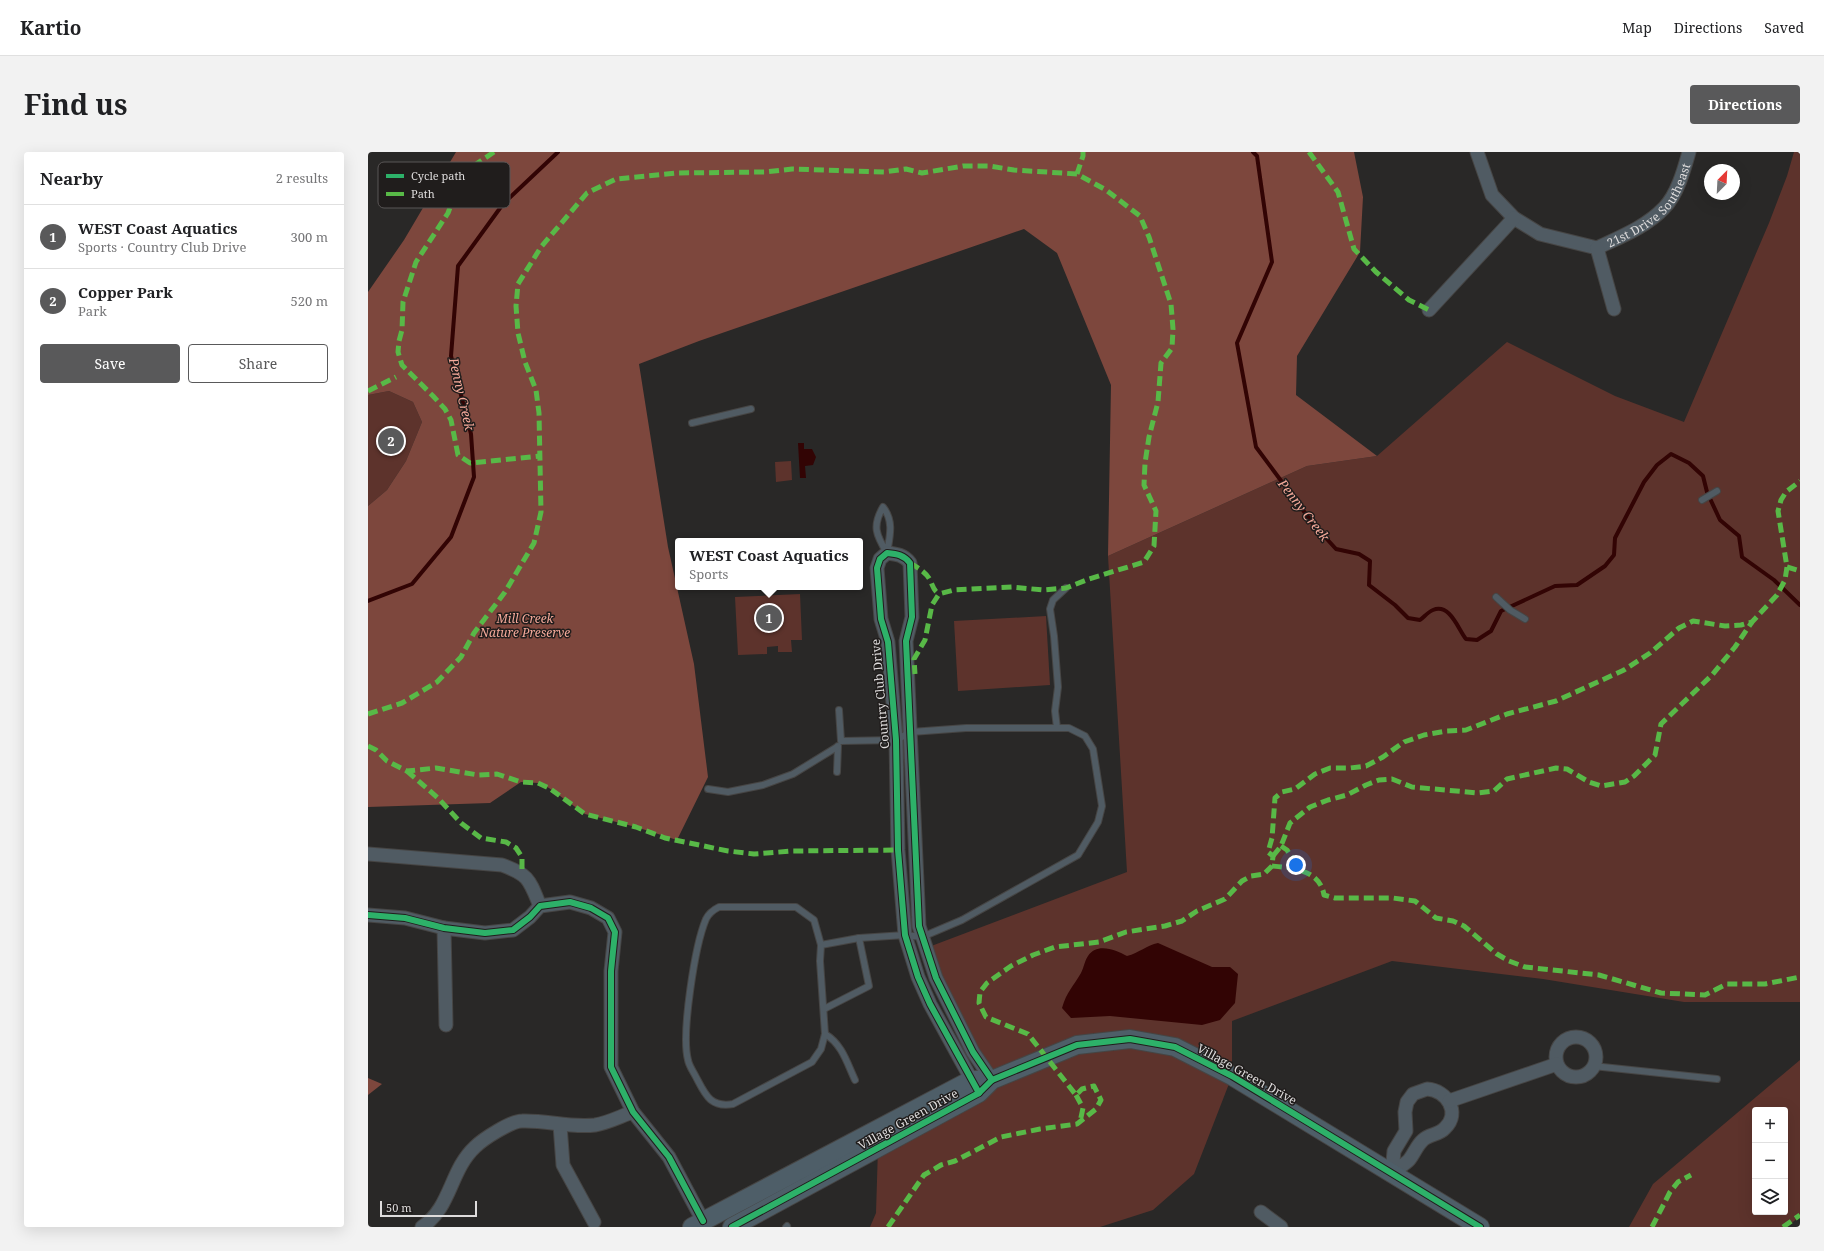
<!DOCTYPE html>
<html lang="en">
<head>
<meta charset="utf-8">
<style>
	:root { --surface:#fff; --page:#f2f2f2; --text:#202124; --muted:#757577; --line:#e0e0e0; --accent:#59595a }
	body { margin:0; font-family:"Noto Serif",serif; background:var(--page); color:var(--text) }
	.controls { position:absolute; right:12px; bottom:12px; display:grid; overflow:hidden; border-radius:4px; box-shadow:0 4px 16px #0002 }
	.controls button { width:36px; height:36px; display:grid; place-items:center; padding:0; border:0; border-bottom:1px solid var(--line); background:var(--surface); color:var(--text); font:20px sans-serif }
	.compass { position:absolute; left:1336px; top:12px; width:36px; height:36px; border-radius:50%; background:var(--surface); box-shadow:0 4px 16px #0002; rotate:24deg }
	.scale { position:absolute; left:12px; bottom:10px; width:97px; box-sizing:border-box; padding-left:4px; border:2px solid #dedcdc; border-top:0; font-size:11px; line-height:14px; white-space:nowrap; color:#dedcdc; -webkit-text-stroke:3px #201d1c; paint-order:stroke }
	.you { position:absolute; left:928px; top:713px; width:14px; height:14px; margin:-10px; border:3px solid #fff; border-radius:50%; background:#1a73e8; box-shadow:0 0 0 6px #1a73e833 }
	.badge { display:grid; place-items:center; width:26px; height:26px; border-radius:50%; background:var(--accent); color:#fff; font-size:13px; font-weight:700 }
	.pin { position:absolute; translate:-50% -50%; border:2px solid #fff; box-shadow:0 1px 4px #0006 }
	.popup { position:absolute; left:307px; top:386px; width:188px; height:52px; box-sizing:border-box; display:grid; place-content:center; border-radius:4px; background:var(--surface); filter:drop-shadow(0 1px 3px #0005); font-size:13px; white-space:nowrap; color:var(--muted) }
	.popup b { font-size:15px; color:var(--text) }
	.popup::after { content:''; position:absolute; left:50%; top:100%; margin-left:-8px; border:8px solid transparent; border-top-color:var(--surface) }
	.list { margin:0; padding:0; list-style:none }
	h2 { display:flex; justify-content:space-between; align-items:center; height:52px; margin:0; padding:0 16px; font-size:17px }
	h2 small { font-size:13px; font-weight:400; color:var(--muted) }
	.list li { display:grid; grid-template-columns:26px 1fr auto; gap:12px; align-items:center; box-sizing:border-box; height:64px; padding:0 16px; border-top:1px solid var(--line) }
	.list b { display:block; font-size:15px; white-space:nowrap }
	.list p { margin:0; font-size:13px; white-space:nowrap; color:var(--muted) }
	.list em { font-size:13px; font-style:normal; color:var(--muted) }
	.actions { display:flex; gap:8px; padding:12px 16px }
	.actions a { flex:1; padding:9px 0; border:1px solid var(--accent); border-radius:4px; text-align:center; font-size:14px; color:var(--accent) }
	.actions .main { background:var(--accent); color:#fff }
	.icon { flex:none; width:22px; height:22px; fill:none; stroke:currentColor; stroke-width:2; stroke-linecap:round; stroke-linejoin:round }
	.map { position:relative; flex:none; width:1432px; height:1075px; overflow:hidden; border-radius:4px }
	header { display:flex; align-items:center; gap:24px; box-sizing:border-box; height:56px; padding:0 20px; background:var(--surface); border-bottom:1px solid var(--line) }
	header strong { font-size:19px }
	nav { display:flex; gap:22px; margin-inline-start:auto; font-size:14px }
	.intro { display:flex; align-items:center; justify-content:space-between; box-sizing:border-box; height:96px; padding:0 24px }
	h1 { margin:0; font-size:28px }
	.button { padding:10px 18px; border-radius:4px; background:var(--accent); color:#fff; font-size:14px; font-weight:700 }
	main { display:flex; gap:24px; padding:0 24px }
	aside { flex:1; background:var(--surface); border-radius:4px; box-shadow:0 4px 16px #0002 }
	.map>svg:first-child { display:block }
	.green { fill:#5d332c; fill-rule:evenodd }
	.forest { fill:#7d473d }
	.water { fill:#320404 }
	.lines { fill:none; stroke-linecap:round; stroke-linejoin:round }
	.stream { stroke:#320404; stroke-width:4 }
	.lane-casing { stroke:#464544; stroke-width:8 }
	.street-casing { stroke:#464544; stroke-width:15 }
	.secondary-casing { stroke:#464544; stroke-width:20 }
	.lane { stroke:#505b63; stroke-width:6 }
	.street { stroke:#505b63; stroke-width:13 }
	.secondary { stroke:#4e5e68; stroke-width:18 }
	.quiet { stroke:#58b947; stroke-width:5; stroke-dasharray:10 5; stroke-linecap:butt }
	.cycleway-casing { stroke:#201d1c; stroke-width:8 }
	.cycleway { stroke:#2db169; stroke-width:6 }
	.labels { text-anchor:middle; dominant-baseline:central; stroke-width:3; stroke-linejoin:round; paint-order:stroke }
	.street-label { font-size:12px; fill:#dedcdc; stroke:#201d1c }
	.park-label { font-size:12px; font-style:italic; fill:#f5a99a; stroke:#201d1c }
	.water-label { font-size:13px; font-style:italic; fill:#f5a99a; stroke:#201d1c }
	.key { fill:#201d1c; stroke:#595656; stroke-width:1 }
	.key-label { font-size:11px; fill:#dedcdc }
</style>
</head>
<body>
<header>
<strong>Kartio</strong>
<nav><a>Map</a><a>Directions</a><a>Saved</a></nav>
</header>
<div class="intro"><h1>Find us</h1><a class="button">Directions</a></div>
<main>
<aside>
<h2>Nearby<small>2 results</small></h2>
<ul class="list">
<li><span class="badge">1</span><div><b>WEST Coast Aquatics</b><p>Sports · Country Club Drive</p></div><em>300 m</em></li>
<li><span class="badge">2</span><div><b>Copper Park</b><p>Park</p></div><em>520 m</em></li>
</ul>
<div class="actions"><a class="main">Save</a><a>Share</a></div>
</aside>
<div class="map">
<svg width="1432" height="1075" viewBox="0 0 1432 1075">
	<rect width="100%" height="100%" fill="#292827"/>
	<g class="green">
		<polygon points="1426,0 1432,0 1432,850 1316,850 1175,827 1024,809 864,869 864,924 826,1022 785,1058 732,1075 502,1075 508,1061 510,996 623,928 558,796 759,720 740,404 939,314 1009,304 1139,190 1247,244 1316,270 1401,71 1419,24"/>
		<polygon points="21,239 45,250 54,270 38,309 19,338 0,354 0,243"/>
		<polygon points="423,309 424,328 408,330 407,310"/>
		<polygon points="432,442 434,488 423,488 424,500 410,500 410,494 399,495 399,502 370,503 367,445"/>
		<polygon points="678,464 682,533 590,539 586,469"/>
		<path d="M1432,908V1064L1419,1075H1261L1285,1032ZM1387,958H1417V1060H1387Z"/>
	</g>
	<g class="forest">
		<polygon points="88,0 986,0 995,45 992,100 929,204 928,243 1009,304 939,314 740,404 743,233 689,101 656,77 331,189 271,212 300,395 326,512 340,625 309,688 268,675 217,662 181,636 170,631 153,630 122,651 0,655 0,354 19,338 38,309 54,270 45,250 21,239 0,243 0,140 36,88"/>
		<polygon points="0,926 14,932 0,943"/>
	</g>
	<g class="water">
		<polygon points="430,291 436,291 436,297 444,297 448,305 445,313 437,314 438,326 432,326"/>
		<path d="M790,791L844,815H862L870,822L867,851L852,868L834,873L742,864L703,866L694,856C699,839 705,835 713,821C716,815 717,808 720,804C729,790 748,798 759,804C771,801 779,793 790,791Z"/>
	</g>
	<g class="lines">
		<g class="stream">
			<path d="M885,0L889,4L904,110L869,191L888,295L946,373L968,397L991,402L1002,409L1001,433L1027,453L1040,466L1052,468C1056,465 1060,460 1065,458C1082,451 1090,477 1098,487L1109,488L1123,479L1133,459L1187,434L1209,433L1237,414L1246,403L1247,386L1276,330L1289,313L1303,302L1321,311L1335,324L1339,340L1352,368L1371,384L1374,405L1406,428L1432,453"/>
			<polyline points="0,449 44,432 83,385 106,325 103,282 83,204 90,114 135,52 190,0"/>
		</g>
		<g class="lane-casing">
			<g id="lane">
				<polyline points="324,271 383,257"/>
				<polyline points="1334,348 1349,339"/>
				<path d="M515,355C526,369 522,384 519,401C508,383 504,374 515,355Z"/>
				<polyline points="1128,445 1142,458 1157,467"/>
				<polyline points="689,576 687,559 690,535 686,484 682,457 685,448 698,436"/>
				<polyline points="469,620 470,594"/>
				<polyline points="340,637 360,640 395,633 425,622 469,595"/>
				<path d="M453,793L452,809L457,882L453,897L444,910L365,952C342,956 337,942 328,925C325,919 321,914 320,908C313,882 327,793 338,767C341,761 345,758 351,755H428L446,768L453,793L491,786L537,783L554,785L594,768L710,703L730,670L734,654L725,597L717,584L701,576H598L543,580L528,588L473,589L471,558"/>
				<polyline points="456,857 501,834 491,786"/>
				<path d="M457,882C474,892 479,911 487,928"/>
				<polyline points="1225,914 1349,927"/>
				<polyline points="418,1075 419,1074"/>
			</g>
		</g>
		<g class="street-casing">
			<g id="street">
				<polyline points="1109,0 1124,43 1146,66 1172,82 1229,96"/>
				<path id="s1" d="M1229,96C1252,85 1278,75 1296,56C1309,43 1316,18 1321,0"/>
				<polyline points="1229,96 1246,157"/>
				<polyline points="1061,158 1146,66"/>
				<path d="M0,702L134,713C161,723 161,727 172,754"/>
				<polyline points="0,763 37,766 76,776 117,781 145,778 162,765 172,754 202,750 223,756 240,766 247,780 243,819 243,915 265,960 301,1005 335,1069"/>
				<polyline points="76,776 78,873"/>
				<circle cx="1208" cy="905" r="20"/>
				<path d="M607,934L562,852L550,825L537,783L530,698L528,588L520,490L513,467L509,416L512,407L519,401C529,402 536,403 542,411L544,465L538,489L551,774L568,826L605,900L624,928"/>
				<path d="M1059,937C1079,938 1093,961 1077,976C1071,983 1061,982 1055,988C1049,993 1046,1002 1041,1008C1036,1013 1029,1017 1024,1021L1026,999L1038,979L1037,960L1039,950L1045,942Z"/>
				<polyline points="1081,949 1189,912"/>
				<polyline points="192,973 195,1013 226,1070"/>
				<polyline points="893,1060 913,1075"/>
				<path d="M54,1075C83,1056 82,1018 107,995C115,987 143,969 154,969C178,968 202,976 227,973C240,971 253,964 265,960"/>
			</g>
		</g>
		<g class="secondary-casing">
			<g id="secondary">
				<polyline points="324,1075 603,928 624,928"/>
				<polyline points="364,1075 611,941 624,928 709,893 762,887 807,895 864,924 1112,1075"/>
			</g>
		</g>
		<use href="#lane" class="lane"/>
		<use href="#street" class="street"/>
		<use href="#secondary" class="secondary"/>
		<g class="quiet">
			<polyline points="126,0 95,21 80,61 48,110 35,150 34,178 31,189 30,200 34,213 65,244 77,257 83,268 90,303 102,311 172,304"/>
			<polyline points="941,0 970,40 986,97 1008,120 1041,148 1061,158"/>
			<polyline points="709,22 715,4 715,0"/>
			<polyline points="0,239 28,225"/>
			<path d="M542,411C550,416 558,420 562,428C565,434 565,438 571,442"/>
			<polyline points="1419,415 1432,419"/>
			<polyline points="0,562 34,551 69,530 93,505 106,481 137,440 166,391 173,360 171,261 168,238 157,210 150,181 148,154 150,132 173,95 219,41 248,27 309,21 397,20 424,17 516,20 538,17 554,21 595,14 621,14 646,18 709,22 738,38 772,64 781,85 803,152 805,177 804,196 793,211 790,250 781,285 777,311 776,333 788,359 786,394 776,410 721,427 698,436 675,438 644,435 586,438 571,442 564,453 557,488 546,507 547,522"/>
			<polyline points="0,594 8,598 19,609 39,619 68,616 110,623 129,622 153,630 170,631 181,636 217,662 268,675 297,686 360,699 386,702 425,699 530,698"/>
			<polyline points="39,619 70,646 93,671 113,686 138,690 148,696 154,705 154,721"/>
			<polyline points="913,694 919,698 934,720"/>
			<polyline points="905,704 913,694 922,671 942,655 960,648 979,643 998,633 1011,628 1024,627 1044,635 1110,641 1126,639 1139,627 1188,616 1199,617 1221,630 1233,634 1257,630 1266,624 1287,603 1293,572 1344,523 1367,495 1384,470"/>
			<path d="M904,714C925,716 952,718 956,743L967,746H1025L1047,749L1068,766L1085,769L1096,774L1129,802L1141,809L1157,815L1231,823L1293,841L1337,843L1359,832H1397L1432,825"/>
			<polyline points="708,943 715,956 712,970"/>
			<polyline points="520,1075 556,1023 573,1013 587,1009 633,985 672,977 709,972 728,957 733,948 726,934 714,937 708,943 660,882 618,865 611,851 612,840 619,831 643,814 665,803 687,795 731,790 758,780 797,774 814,769 829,759 857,747 874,729 883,724 896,722 904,714 905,704 900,700 904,686 907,646 914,640 927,637 947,622 962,616 982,616 998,614 1015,605 1036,590 1056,583 1078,579 1098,578 1139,562 1188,549 1256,518 1282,501 1311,476 1325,469 1357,474 1373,473 1384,470 1409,443 1417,428 1419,415 1410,359 1413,348 1418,340 1432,329"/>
			<polyline points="1284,1075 1302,1040 1310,1030 1323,1023"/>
			<polyline points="1415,1075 1432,1063"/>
		</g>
		<g class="cycleway-casing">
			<g id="cycleway">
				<polyline points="0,763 37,766 76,776 117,781 145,778 162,765 172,754 202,750 223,756 240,766 247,780 243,819 243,915 265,960 301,1005 335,1069"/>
				<path d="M611,941L562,852L550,825L537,783L530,698L528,588L520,490L513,467L509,416L512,407L519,401C529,402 536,403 542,411L544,465L538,489L551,774L568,826L605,900L624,928"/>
				<polyline points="364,1075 611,941 624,928 709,893 762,887 807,895 864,924 1112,1075"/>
			</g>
		</g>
		<use href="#cycleway" class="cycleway"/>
	</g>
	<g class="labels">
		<g class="street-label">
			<text stroke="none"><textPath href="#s1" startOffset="70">21st Drive Southeast</textPath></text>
			<text transform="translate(512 542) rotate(-95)">Country Club Drive</text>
			<text transform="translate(879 922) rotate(29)">Village Green Drive</text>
			<text transform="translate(540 967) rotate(-29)">Village Green Drive</text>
		</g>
		<g class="park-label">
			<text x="157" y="466">Mill Creek<tspan x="157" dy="14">Nature Preserve</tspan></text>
		</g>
		<g class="water-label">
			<text transform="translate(94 242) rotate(77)">Penny Creek</text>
			<text transform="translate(936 358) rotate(52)">Penny Creek</text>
		</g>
	</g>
	<rect x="10" y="10" width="132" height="46" rx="6" class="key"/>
	<rect x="18" y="22" width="18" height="4" fill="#2db169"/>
	<rect x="18" y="40" width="18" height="4" fill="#58b947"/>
	<g class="key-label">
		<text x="43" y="28">Cycle path</text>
		<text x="43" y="46">Path</text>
	</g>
</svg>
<div class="controls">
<button>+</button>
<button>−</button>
<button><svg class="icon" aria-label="layers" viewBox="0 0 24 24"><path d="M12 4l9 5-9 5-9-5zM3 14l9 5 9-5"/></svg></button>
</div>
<svg class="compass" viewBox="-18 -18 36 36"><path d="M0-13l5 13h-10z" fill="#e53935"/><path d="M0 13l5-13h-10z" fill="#757577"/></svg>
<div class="scale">50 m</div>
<div class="you"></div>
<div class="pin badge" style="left:401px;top:466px">1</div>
<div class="popup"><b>WEST Coast Aquatics</b>Sports</div>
<div class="pin badge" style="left:23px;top:289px">2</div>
</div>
</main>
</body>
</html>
